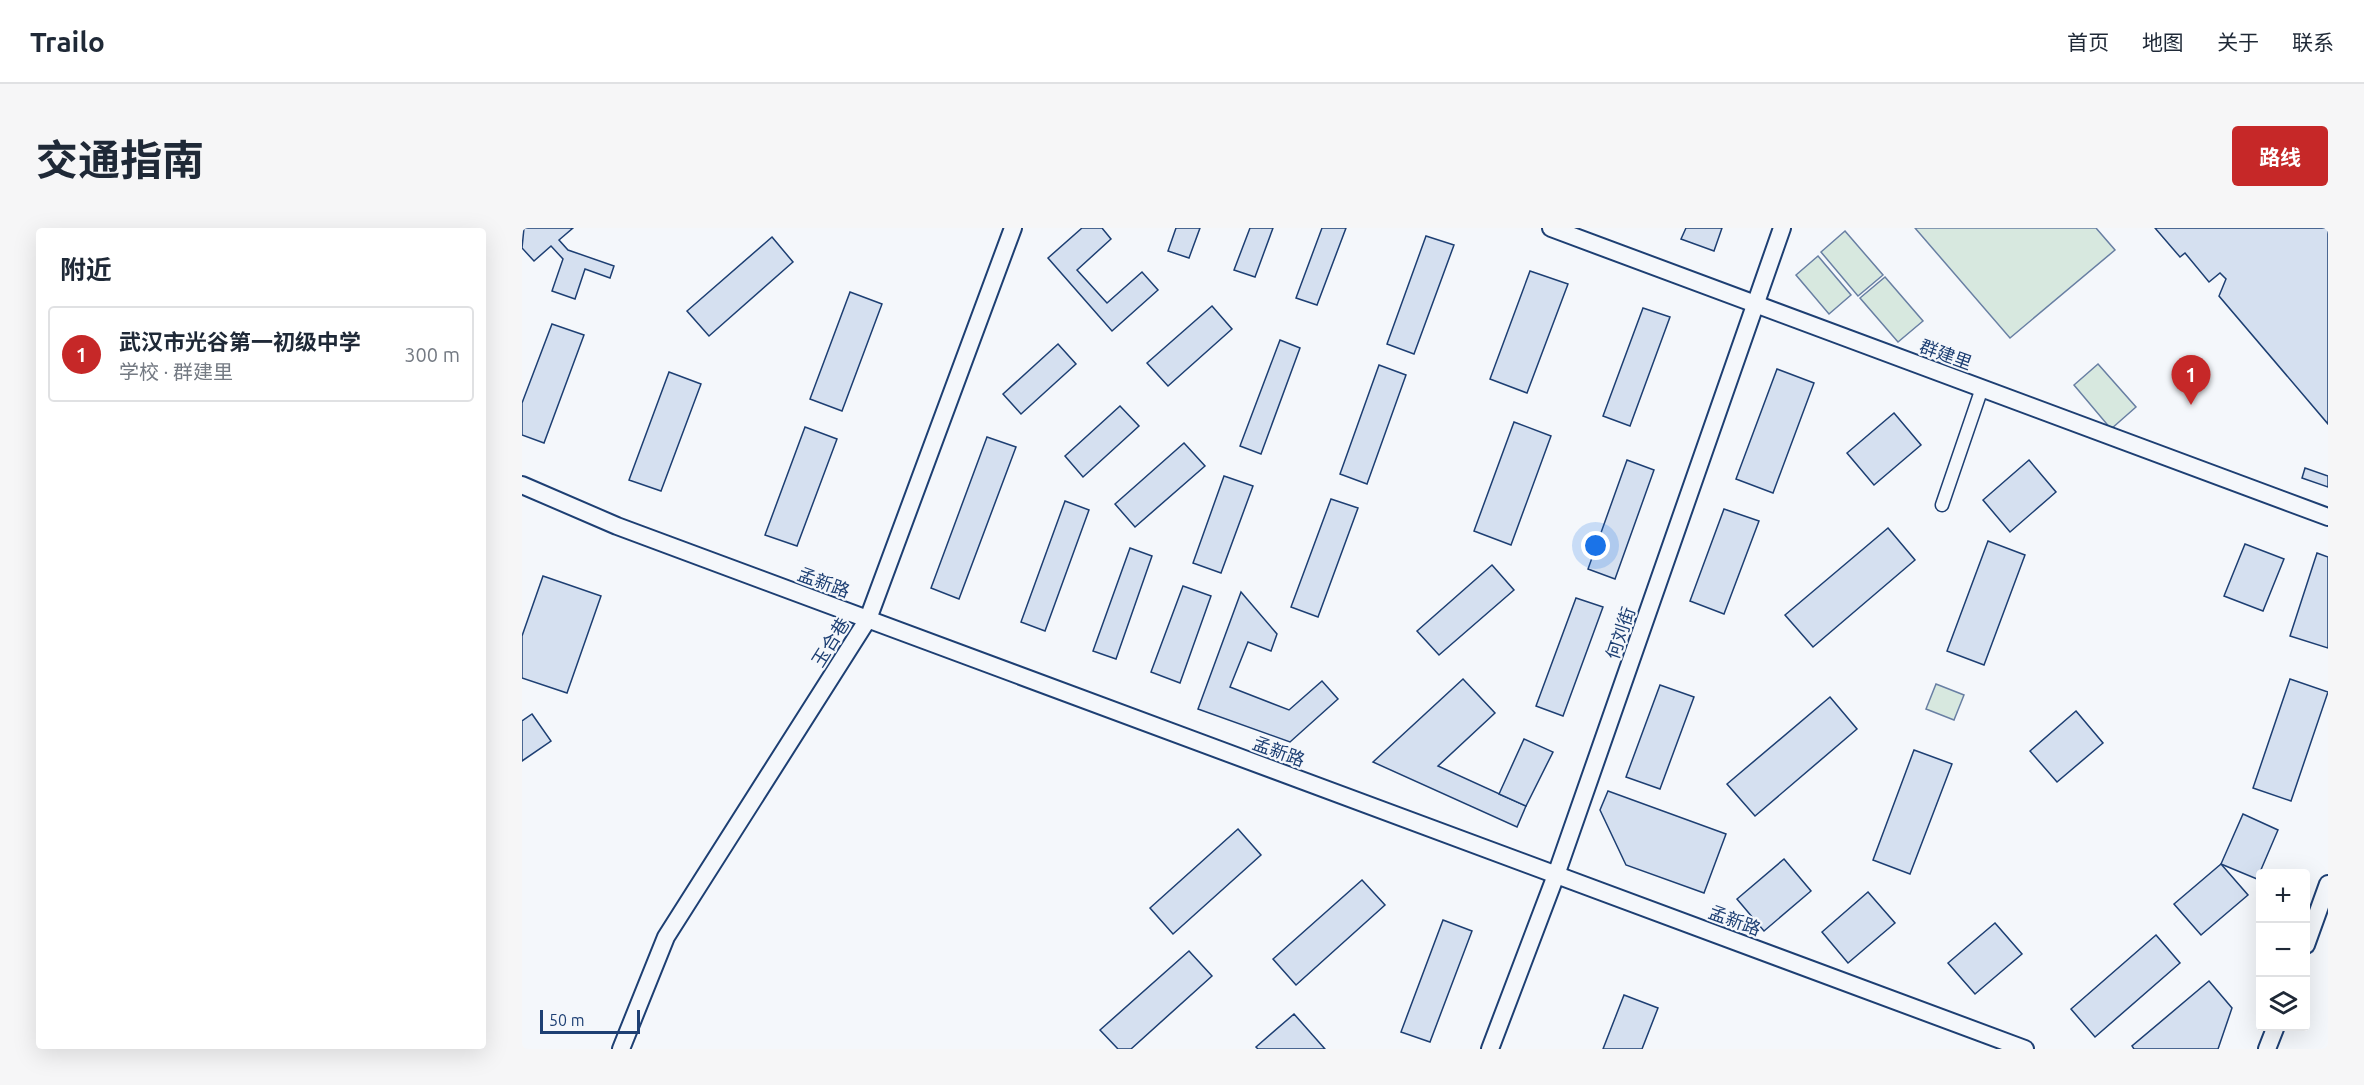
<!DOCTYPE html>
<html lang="zh">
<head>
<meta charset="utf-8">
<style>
	:root { --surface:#fff; --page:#f6f6f7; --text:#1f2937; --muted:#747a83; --line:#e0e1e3; --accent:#c62828 }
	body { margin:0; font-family:Ubuntu,"Noto Sans SC",sans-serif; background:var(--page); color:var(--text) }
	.controls { position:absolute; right:18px; bottom:18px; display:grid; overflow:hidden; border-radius:6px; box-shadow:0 6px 24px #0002 }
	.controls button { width:54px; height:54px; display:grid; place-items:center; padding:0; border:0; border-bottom:2px solid var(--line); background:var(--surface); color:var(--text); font:30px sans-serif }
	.scale { position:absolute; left:18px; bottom:15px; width:100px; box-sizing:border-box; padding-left:6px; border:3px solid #1d3f73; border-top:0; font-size:16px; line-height:21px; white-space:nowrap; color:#1d3f73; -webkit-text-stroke:4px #f4f7fb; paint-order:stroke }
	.you { position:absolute; left:1074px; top:318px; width:21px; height:21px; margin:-15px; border:4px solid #fff; border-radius:50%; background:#1a73e8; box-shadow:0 0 0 9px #1a73e833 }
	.badge { display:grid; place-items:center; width:39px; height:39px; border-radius:50%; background:var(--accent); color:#fff; font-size:20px; font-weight:700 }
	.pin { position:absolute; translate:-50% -50px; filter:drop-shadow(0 2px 3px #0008) }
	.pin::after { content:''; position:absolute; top:32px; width:21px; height:18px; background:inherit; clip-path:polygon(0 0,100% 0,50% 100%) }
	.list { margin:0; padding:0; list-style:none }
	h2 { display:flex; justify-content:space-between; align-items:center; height:78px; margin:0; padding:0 24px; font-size:26px }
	h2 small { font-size:20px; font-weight:400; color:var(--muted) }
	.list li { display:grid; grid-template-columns:39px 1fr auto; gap:18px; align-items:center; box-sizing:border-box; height:96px; margin:0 12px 12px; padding:0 12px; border:2px solid var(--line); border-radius:6px }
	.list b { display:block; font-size:22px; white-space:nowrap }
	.list p { margin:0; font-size:20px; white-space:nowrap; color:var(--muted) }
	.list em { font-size:20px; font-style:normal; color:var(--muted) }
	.icon { flex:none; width:33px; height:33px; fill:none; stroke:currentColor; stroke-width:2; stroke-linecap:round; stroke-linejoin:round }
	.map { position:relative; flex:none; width:1806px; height:821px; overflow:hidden; border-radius:6px }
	header { display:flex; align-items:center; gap:36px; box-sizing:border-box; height:84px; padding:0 30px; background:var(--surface); border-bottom:2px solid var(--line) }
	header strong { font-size:28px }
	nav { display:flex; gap:33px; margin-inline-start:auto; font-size:21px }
	.intro { display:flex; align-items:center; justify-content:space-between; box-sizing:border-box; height:144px; padding:0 36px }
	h1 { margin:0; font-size:42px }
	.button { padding:15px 27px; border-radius:6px; background:var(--accent); color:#fff; font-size:21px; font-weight:700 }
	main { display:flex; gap:36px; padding:0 36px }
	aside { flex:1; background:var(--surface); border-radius:6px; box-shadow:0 6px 24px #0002 }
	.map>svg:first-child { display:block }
	.green { fill:#d7e8df; stroke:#687fa3; stroke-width:1.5 }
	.building { fill:#d5e0f0; stroke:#1d3f73; stroke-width:1.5 }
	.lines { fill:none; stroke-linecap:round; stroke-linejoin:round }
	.street-casing { stroke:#1d3f73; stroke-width:15 }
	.secondary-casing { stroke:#1d3f73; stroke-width:20 }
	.street { stroke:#f4f7fb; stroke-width:12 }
	.secondary { stroke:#f4f7fb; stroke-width:16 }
	.labels { text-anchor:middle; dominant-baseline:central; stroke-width:4.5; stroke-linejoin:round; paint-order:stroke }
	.street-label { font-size:18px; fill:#1d3f73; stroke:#f4f7fb }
</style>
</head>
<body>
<header>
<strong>Trailo</strong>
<nav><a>首页</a><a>地图</a><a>关于</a><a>联系</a></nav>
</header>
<div class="intro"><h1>交通指南</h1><a class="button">路线</a></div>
<main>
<aside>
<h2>附近<small></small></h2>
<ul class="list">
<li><span class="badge">1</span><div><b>武汉市光谷第一初级中学</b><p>学校 · 群建里</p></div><em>300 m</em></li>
</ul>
</aside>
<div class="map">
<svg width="1806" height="821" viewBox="0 0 1806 821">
	<rect width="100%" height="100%" fill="#f4f7fb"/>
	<g class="green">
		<polygon points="1393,0 1574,0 1593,22 1488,110"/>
		<polygon points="1323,3 1361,47 1336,68 1299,24"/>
		<polygon points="1296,28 1329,67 1307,86 1274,47"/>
		<polygon points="1363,49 1401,93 1376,114 1338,70"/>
		<polygon points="1576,136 1614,179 1589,201 1552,157"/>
		<polygon points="1414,456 1442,467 1432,492 1404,481"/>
	</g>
	<g class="building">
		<polygon points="2,0 51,0 37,12 46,22 92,38 88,50 63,41 53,71 30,63 41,31 29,18 12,33 0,20"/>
		<polygon points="560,0 580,0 589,11 555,42 585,75 620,44 636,62 590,103 526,30"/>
		<polygon points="654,0 678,0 667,30 646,23"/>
		<polygon points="728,0 751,0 733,49 712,42"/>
		<polygon points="800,0 824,0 795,77 774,70"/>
		<polygon points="1164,0 1200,0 1192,23 1159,11"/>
		<polygon points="1633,0 1806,0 1806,196 1697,68 1704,51 1698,45 1687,54 1663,25 1658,29"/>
		<polygon points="904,8 932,17 892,126 865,116"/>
		<polygon points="250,9 271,34 187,108 165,83"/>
		<polygon points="1008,43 1046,56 1005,165 968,151"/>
		<polygon points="328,64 360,76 320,183 288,171"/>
		<polygon points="690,78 710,101 646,158 625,135"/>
		<polygon points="1121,80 1148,89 1108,198 1081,188"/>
		<polygon points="30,96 62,107 22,215 0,207 0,175"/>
		<polygon points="758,112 778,120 739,226 718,218"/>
		<polygon points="536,116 554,136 499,186 481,166"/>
		<polygon points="857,137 884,147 845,256 818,246"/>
		<polygon points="1255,141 1292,155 1251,265 1214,251"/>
		<polygon points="147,144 179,156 139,263 107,252"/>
		<polygon points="598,178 617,198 561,249 543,228"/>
		<polygon points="1372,185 1399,217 1352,257 1325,225"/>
		<polygon points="992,194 1029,208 989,317 952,303"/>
		<polygon points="283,199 315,211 275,318 243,307"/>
		<polygon points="465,209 494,219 437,371 409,360"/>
		<polygon points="662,215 683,238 613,299 593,276"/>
		<polygon points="1105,232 1132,242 1093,351 1066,341"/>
		<polygon points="1507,232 1534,264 1488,304 1461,272"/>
		<polygon points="1783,240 1806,248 1806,259 1780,250"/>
		<polygon points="702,248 731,258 699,345 671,335"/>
		<polygon points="809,271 836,280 796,389 769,379"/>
		<polygon points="543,273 567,282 523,403 499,394"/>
		<polygon points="1202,281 1237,293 1202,386 1168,373"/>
		<polygon points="1366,300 1393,332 1291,419 1263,387"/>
		<polygon points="1466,313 1503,327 1462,437 1425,423"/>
		<polygon points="1723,316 1762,331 1741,383 1702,368"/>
		<polygon points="608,320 630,328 594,431 571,423"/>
		<polygon points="1795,325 1806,329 1806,420 1768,408"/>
		<polygon points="970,337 992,362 917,427 895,403"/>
		<polygon points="21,348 79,368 45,465 0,450 0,408"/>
		<polygon points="661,358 689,368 658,455 629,444"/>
		<polygon points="719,364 755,406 749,423 726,414 708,459 767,482 800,453 816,471 768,514 676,481"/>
		<polygon points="1054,370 1081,379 1041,488 1014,478"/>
		<polygon points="941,451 973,485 916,538 1004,578 995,599 851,534"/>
		<polygon points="1768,451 1806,464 1769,573 1731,560"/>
		<polygon points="1138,457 1172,469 1138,561 1104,549"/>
		<polygon points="1308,469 1335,501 1233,588 1205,556"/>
		<polygon points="1554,483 1581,515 1535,554 1508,523"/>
		<polygon points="10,486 29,513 0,533 0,493"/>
		<polygon points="1002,511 1031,524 1004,578 977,566"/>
		<polygon points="1392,522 1430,536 1388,646 1351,632"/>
		<polygon points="1086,563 1204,606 1182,665 1104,637 1078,582"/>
		<polygon points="1721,586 1756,602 1735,651 1699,636"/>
		<polygon points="716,601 739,627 651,706 628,680"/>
		<polygon points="1262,631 1289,663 1242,703 1215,671"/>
		<polygon points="1699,636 1726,667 1679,707 1652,676"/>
		<polygon points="840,652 863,677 774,757 751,731"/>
		<polygon points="1346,664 1373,695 1326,735 1300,704"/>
		<polygon points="921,692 950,703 908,814 879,804"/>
		<polygon points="1473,695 1500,726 1453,766 1426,735"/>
		<polygon points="1634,707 1658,735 1573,809 1549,781"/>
		<polygon points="667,723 690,748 609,821 596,821 578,802"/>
		<polygon points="1687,753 1710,780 1696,821 1612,821 1610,818"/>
		<polygon points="1102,767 1136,780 1120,821 1081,821"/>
		<polygon points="772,786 803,821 736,821 734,819"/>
	</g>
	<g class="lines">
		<g class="street-casing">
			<polyline id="street" points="1420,277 1460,160"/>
		</g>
		<g class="secondary-casing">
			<g id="secondary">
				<polyline points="1029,0 1806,289"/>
				<polyline points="0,257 95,298 1503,821"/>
				<polyline points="1784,717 1806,656"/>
				<polyline points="99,821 144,709 346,391 491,0"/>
				<polyline points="968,821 1034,647 1260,0"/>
				<polyline points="1745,821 1754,798"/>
			</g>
		</g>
		<use href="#street" class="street"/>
		<use href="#secondary" class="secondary"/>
	</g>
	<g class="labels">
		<g class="street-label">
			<text transform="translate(1424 126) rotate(20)">群建里</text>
			<text transform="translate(302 354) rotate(20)">孟新路</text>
			<text transform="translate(1098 405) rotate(-71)">何刘街</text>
			<text transform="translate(308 414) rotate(-58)">玉合巷</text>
			<text transform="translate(757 523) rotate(20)">孟新路</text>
			<text transform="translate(1213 692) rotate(20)">孟新路</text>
		</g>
	</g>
</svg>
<div class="controls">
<button>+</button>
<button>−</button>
<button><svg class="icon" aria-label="layers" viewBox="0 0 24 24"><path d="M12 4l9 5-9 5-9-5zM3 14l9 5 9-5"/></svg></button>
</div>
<div class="scale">50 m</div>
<div class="you"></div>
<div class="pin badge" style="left:1669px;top:177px">1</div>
</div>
</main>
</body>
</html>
